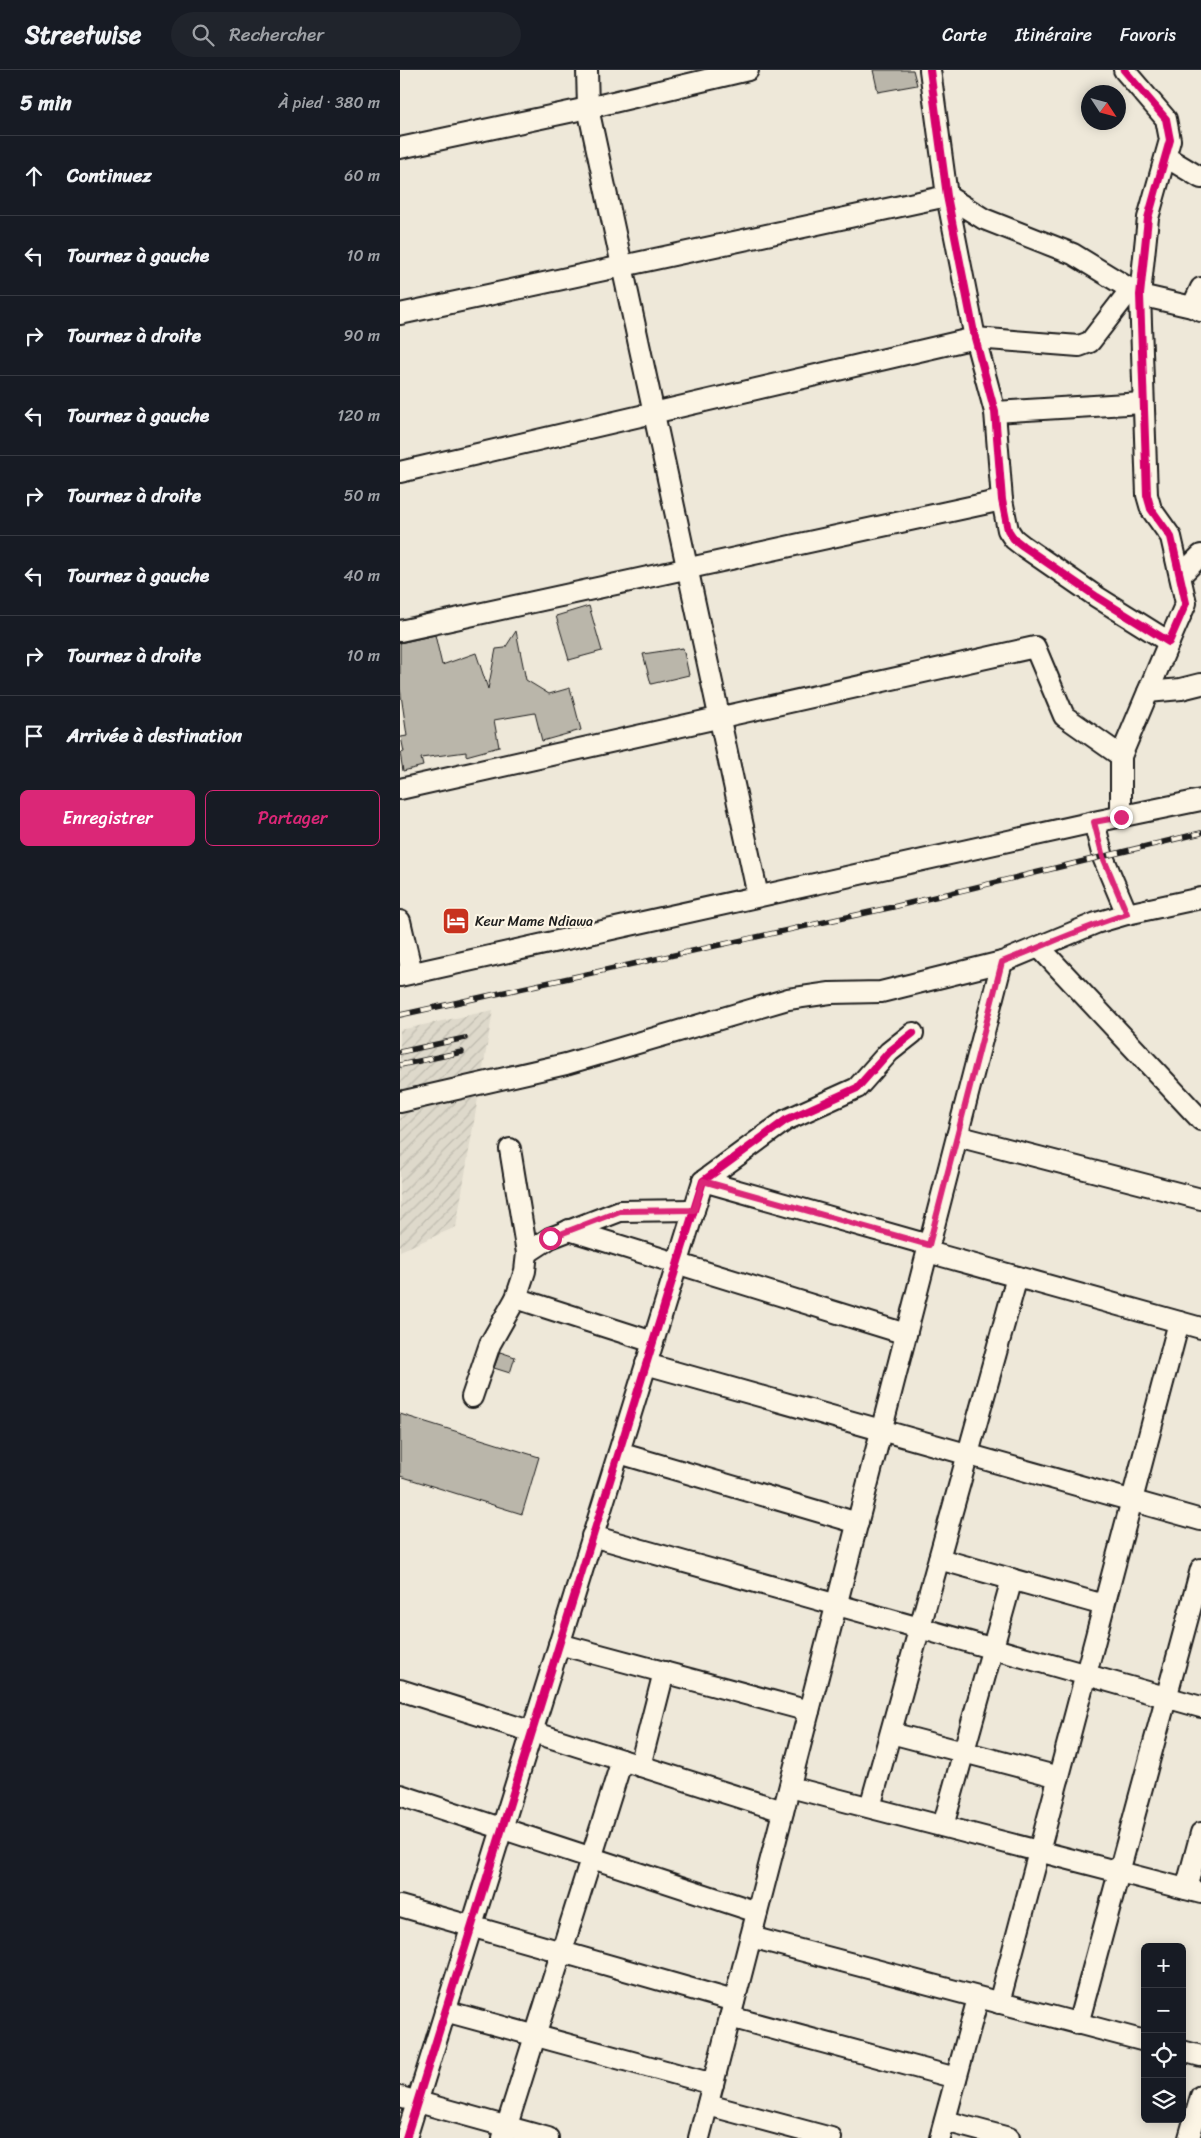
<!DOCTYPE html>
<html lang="fr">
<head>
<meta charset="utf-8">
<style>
	:root { --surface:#171b24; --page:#20242c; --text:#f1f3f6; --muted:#9ea1a6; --line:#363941; --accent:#db2777 }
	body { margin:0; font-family:Sriracha,sans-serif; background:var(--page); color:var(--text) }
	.controls { position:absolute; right:15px; bottom:15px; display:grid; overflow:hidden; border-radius:8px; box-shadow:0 2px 12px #0003 }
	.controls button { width:45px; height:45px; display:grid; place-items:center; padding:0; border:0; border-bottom:1px solid var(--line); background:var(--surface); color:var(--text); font:25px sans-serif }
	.compass { position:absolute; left:681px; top:15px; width:45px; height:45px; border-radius:50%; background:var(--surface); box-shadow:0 2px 12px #0003; rotate:126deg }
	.stop { position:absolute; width:15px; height:15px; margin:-11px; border:4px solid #db2777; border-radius:50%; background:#fff }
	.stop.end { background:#db2777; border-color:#fff; box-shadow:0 1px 5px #0008 }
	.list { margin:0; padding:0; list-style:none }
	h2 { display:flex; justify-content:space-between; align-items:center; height:65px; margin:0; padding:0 20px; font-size:21px }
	h2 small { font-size:16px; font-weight:400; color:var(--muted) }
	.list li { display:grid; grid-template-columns:32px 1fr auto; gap:15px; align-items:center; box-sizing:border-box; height:80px; padding:0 20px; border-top:1px solid var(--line) }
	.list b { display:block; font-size:19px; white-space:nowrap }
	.list em { font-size:16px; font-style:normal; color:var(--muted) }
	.actions { display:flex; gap:10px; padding:15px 20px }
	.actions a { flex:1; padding:11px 0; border:1px solid var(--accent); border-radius:8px; text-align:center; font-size:18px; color:var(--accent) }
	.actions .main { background:var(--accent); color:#fff }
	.icon { flex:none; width:28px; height:28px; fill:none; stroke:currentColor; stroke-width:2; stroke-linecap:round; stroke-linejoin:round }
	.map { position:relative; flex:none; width:801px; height:2068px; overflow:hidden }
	header { display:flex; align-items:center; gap:30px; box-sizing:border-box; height:70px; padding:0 25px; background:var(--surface); border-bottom:1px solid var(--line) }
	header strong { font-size:24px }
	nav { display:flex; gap:28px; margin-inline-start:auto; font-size:18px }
	.search { width:350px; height:45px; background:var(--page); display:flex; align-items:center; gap:12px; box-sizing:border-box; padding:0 18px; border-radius:28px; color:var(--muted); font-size:19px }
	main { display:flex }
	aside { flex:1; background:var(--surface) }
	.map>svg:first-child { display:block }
	.industrial { fill:url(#industrial-furrows) }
	.building { fill:#bab6aa; stroke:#1c1c1c }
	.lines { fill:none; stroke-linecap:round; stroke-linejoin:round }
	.minor-casing { stroke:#1c1c1c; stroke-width:24 }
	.minor { stroke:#fcf5e5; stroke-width:20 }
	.rail-casing { stroke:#1c1c1c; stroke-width:5.5 }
	.rail { stroke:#fcf5e5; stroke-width:4; stroke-dasharray:11; stroke-linecap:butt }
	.cycleway-casing { stroke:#fcf5e5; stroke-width:11 }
	.cycleway { stroke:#d6006c; stroke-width:8 }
	.route { stroke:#db2777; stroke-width:6 }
	.labels { text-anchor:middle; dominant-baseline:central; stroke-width:4.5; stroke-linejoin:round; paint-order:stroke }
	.poi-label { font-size:14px; fill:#1c1c1c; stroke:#fcf5e5; text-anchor:start }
</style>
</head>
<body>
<header>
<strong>Streetwise</strong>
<div class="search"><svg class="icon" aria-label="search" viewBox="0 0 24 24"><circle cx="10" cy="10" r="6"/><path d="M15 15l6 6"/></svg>Rechercher</div>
<nav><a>Carte</a><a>Itinéraire</a><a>Favoris</a></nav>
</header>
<main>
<aside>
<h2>5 min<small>À pied · 380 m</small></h2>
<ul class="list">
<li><svg class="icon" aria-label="ahead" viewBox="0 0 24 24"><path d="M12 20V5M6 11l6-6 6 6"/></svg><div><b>Continuez</b></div><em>60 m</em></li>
<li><svg class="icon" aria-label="left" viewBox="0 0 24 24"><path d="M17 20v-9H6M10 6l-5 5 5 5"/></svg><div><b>Tournez à gauche</b></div><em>10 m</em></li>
<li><svg class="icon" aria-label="right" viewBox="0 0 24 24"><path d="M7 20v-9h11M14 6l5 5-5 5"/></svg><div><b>Tournez à droite</b></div><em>90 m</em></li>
<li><svg class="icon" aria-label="left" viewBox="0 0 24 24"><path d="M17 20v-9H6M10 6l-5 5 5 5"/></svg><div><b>Tournez à gauche</b></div><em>120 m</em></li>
<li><svg class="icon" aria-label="right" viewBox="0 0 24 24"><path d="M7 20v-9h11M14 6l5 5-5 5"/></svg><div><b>Tournez à droite</b></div><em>50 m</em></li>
<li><svg class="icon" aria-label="left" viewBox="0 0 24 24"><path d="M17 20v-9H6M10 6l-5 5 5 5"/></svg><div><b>Tournez à gauche</b></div><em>40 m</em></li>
<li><svg class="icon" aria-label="right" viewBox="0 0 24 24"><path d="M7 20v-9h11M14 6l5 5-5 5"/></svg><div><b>Tournez à droite</b></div><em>10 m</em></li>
<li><svg class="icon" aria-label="arrive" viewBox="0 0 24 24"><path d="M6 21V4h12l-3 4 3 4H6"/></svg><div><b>Arrivée à destination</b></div></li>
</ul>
<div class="actions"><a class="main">Enregistrer</a><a>Partager</a></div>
</aside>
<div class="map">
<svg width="801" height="2068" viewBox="0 0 801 2068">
	<defs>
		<pattern id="industrial-furrows" width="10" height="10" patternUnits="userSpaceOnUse" patternTransform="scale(1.25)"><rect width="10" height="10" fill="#ded9cb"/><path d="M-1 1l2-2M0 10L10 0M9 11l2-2" fill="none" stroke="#bebaae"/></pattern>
	</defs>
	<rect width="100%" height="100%" fill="#eee8d9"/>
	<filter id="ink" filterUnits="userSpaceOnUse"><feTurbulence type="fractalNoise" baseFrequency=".02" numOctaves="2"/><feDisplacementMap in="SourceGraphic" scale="10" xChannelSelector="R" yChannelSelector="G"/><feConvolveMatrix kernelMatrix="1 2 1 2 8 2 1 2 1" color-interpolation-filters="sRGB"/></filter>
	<g filter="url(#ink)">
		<polygon class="industrial" points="93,940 56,1157 0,1181 0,960"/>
		<g class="building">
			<polygon points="473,0 513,0 517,15 478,22"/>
			<polygon points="189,536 202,581 169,590 156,546"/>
			<polygon points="116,561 126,610 149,624 170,618 181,660 142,671 135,643 94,650 99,677 66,686 66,682 21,688 23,696 3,701 0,683 4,682 1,667 7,666 0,618 0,573 35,565 42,595 76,583 88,619 96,579 105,578"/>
			<polygon points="283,578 289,605 251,614 243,584"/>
			<polygon points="100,1282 115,1287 110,1303 94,1298"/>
			<polygon points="0,1344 139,1387 122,1444 0,1406"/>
		</g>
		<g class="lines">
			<g class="minor-casing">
				<g id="minor">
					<polyline points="187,0 188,38 358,826"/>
					<polyline points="530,0 547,126 575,268 595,342 602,430 608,460 614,469 623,476 697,527 769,572 786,533 771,467 751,439 747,425 740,225 748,148 770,70 766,49 724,0"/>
					<polyline points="0,78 188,38 348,0"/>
					<polyline points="766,87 801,108"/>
					<polyline points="792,237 801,218"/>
					<polyline points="0,244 547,126 584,149 673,184 740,225 792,237 801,241"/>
					<polyline points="595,342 743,333"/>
					<polyline points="0,402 575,268 679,276 690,272 731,219"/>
					<polyline points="781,505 801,485"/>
					<polyline points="0,561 602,430"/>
					<polyline points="748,622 781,619 801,614"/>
					<polyline points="0,719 635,577 664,646 721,686"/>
					<polyline points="721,747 721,686 769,572"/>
					<polyline points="694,752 703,787 727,844"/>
					<polyline points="0,851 12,903"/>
					<polyline points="640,878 801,1050"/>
					<polyline points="0,906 694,752 801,730"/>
					<polyline points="0,1032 166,994 388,929 430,923 481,922 602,892 696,853 727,844 801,828"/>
					<polyline points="557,1066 801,1129"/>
					<polyline points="303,1111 529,1175"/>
					<polyline points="169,1160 506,1264"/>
					<polyline points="528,1182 801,1258"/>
					<polyline points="127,1183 150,1168 220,1141 294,1140"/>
					<polyline points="116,1228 253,1272"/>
					<polyline points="246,1294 801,1450"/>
					<polyline points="72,1327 90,1274 116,1228 125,1201 127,1183 110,1079"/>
					<polyline points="219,1383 458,1453"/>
					<polyline points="192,1466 801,1637"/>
					<polyline points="539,1489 704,1535"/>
					<polyline points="159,1574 409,1641"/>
					<polyline points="0,1620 383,1741"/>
					<polyline points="491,1663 659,1707"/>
					<polyline points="240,1696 264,1602"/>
					<polyline points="390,1717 801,1823"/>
					<polyline points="0,1725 357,1842"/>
					<polyline points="470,1737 617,1207"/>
					<polyline points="543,1756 612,1509"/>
					<polyline points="786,1819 801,1763"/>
					<polyline points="0,1836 334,1931"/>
					<polyline points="351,1867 745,1971"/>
					<polyline points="599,1933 779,1252"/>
					<polyline points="45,1941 313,2014"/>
					<polyline points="330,1947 556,2008"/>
					<polyline points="678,1954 801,1499"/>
					<polyline points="782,1981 801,1986"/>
					<polyline points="0,2027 148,2068"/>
					<polyline points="308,2035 431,2068"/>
					<polyline points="545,2051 609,2068"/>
					<polyline points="6,2068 303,1111 386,1050 457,1018 489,982 513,963"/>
					<polyline points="103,2068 222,1690"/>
					<polyline points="299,2068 602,892"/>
					<polyline points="540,2068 578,1928"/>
					<polyline points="789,2068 801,2026"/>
				</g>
			</g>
			<use href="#minor" class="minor"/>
			<g class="rail-casing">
				<g id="rail">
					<polyline points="0,945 493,837 801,763"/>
					<polyline points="0,982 65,968"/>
					<polyline points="0,995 62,982"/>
				</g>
			</g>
			<use href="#rail" class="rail"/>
			<g class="cycleway-casing">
				<g id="cycleway">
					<polyline points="530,0 547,126 575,268 595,342 602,430 608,460 614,469 623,476 697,527 769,572 786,533 771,467 751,439 747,425 740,225 748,148 770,70 766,49 724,0"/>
					<polyline points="6,2068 303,1111 386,1050 457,1018 489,982 513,963"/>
				</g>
			</g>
			<use href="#cycleway" class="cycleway"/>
		</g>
	</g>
	<g class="lines" filter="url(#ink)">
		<path class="route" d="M150,1168L220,1141L294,1140L303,1111L529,1175L602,892C644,876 684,857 727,844L703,787L694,752L721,747"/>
	</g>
	<defs>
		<g id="hotel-square" transform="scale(1.4375)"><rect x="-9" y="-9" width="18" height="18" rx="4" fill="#c8321e" stroke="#fcf5e5"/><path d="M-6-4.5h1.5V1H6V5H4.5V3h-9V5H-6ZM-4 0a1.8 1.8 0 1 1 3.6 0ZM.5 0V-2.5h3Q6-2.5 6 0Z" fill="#fff"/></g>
	</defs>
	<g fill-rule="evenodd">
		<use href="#hotel-square" x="56" y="851"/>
	</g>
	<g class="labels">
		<g class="poi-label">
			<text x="75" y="851">Keur Mame Ndiawa</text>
		</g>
	</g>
</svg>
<div class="controls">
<button>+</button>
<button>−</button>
<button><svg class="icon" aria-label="locate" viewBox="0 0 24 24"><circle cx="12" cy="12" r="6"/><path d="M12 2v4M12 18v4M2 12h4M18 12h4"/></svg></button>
<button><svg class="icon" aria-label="layers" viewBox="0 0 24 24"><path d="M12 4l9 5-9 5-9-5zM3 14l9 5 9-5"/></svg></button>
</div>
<svg class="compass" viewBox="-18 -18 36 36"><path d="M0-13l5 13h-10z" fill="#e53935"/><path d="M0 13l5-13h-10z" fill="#9ea1a6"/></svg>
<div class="stop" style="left:150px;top:1168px"></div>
<div class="stop end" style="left:721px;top:747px"></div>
</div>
</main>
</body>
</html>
